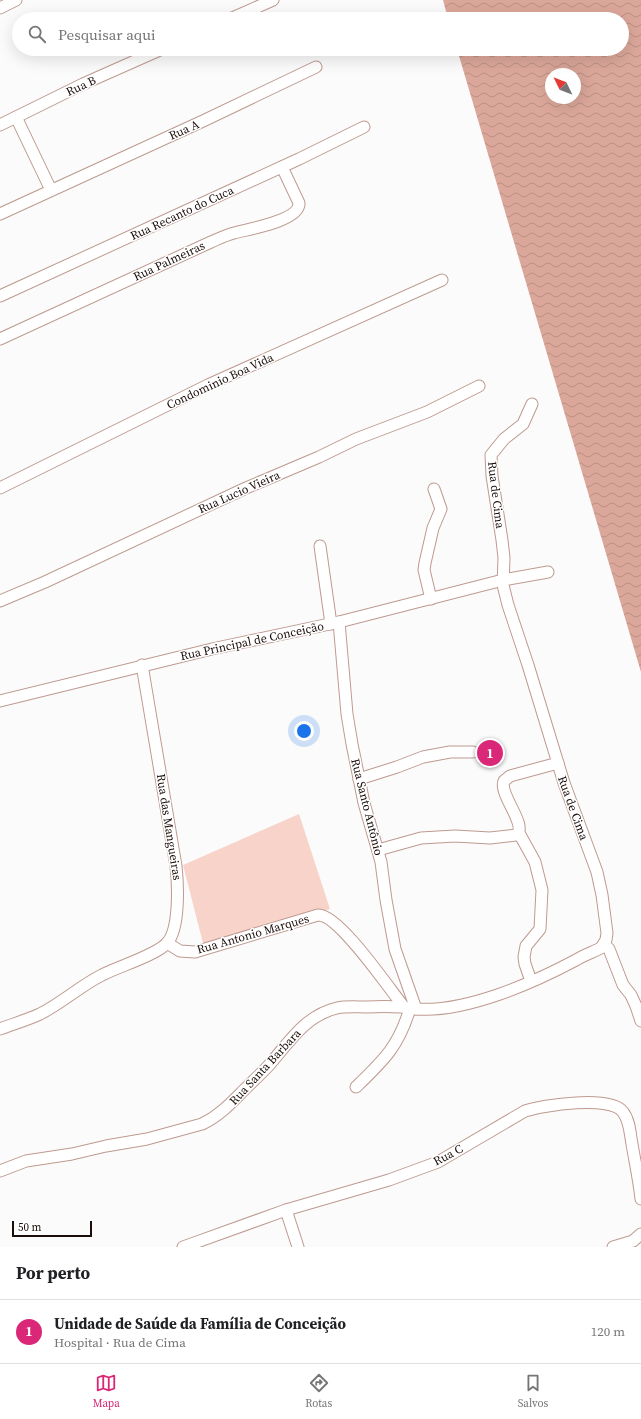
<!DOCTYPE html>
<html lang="pt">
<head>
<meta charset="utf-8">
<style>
	:root { --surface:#fff; --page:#f6f6f6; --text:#202124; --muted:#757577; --line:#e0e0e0; --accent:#db2777 }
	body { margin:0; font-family:"Source Serif 4",serif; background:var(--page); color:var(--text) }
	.compass { position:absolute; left:545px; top:68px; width:36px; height:36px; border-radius:50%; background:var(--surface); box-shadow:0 4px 16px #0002; rotate:313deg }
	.scale { position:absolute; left:12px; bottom:10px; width:80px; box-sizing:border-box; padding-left:4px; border:2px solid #1a0d0a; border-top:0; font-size:11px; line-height:14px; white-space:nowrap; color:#1a0d0a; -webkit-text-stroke:3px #fff; paint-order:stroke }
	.you { position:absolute; left:304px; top:731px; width:14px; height:14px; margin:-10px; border:3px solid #fff; border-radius:50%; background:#1a73e8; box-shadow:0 0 0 6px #1a73e833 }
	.badge { display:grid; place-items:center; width:26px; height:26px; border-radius:50%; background:var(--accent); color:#fff; font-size:13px; font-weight:700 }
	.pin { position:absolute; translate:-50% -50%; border:2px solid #fff; box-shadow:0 1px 4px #0006 }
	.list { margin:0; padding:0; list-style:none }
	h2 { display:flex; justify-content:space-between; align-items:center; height:52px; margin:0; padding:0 16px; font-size:17px }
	h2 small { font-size:13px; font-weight:400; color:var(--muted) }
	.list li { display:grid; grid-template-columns:26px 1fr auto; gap:12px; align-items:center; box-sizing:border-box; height:64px; padding:0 16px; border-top:1px solid var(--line) }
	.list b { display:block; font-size:15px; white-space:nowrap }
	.list p { margin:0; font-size:13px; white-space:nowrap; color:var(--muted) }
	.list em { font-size:13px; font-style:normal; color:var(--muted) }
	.icon { flex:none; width:22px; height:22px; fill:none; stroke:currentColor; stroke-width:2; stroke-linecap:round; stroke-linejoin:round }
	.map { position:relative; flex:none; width:641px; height:1247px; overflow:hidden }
	.search { position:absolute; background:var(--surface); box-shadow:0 4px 16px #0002; left:12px; right:12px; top:12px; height:44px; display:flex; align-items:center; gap:10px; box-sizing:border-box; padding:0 14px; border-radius:22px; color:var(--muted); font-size:15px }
	.sheet { height:116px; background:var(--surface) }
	nav { display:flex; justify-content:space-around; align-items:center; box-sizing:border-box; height:56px; border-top:1px solid var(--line); background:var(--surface); font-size:11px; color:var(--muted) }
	nav a { display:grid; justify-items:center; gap:2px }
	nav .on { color:var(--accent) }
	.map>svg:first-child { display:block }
	.park { fill:#f8d3c9 }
	.water { fill:url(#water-waves); fill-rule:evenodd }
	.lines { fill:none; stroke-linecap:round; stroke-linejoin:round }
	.minor-casing { stroke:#be9a90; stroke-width:13 }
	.minor { stroke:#fff; stroke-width:11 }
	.labels { text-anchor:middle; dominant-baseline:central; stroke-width:3; stroke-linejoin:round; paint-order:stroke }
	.street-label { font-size:12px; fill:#1a0d0a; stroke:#fff }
</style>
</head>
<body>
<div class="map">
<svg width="641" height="1247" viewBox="0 0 641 1247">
	<defs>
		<pattern id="water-waves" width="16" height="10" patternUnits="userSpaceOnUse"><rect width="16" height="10" fill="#dba79a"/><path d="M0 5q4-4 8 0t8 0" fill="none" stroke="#bb8f83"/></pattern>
	</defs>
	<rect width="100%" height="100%" fill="#fbfbfb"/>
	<polygon class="park" points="299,814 330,909 204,947 183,865"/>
	<path class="water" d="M443,0H641V672L457,49H622V19H448ZM551,74H575V98H551Z"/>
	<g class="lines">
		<g class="minor-casing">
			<g id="minor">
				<polyline points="0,8 16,0"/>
				<polyline points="230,19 273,0"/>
				<polyline points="16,117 51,190"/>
				<polyline points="0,125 83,84 162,49"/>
				<polyline points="0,214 203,121 316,67"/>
				<polyline points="0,296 299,159 364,127"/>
				<path d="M0,339L211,242C218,239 226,235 234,233C248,229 300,221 299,203L282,167"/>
				<polyline points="0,488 208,385 442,280"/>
				<polyline points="320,546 331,624"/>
				<polyline points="431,599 424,570 425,563 433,528 441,509 434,489"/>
				<polyline points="0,601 45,582 246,488 319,457 356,439 427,412 479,386"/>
				<path d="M339,622L347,714L352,744L364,803L381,862L386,900L395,949L416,1009C465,1013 533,983 576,960C584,955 593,952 601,948L606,940L607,933L602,895L597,872L564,783L528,665L508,605L503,585L504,558L502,540L492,476L491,455L504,439L523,424L532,404"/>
				<polyline points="0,701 212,649 339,622 503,580 548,572"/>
				<polyline points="359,779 397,767 423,757 450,752 473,752"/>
				<polyline points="519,833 535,862 542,890 540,929 526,946 524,957 525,964 531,981"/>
				<path d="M378,850L421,838L455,836L490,838L516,835C529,826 498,794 504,781L510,776L558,763"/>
				<path d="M167,943L180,951L195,952L318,915C339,914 390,990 404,1007"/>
				<polyline points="604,944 609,949 623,985 631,995 636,1006 641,1021"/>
				<path d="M0,1029C13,1024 27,1020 40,1014C62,1003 80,986 102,975C117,967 157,955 167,943C180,929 178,884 176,866L142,665"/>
				<path d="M356,1087C384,1060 399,1046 410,1008"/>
				<path d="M0,1171L26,1161L72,1154L106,1146L147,1139L202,1124C219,1116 231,1103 244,1090C253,1081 262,1073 270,1064C289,1042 306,1015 337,1008C346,1006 357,1007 367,1007C384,1006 399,1006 416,1009"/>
				<polyline points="286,1210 298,1247"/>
				<path d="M183,1247L286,1210L389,1180L438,1162L525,1111C543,1105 611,1095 623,1112C630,1121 630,1134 632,1144C635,1162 639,1180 641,1199"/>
				<polyline points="613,1247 633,1241 641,1234"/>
			</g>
		</g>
		<use href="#minor" class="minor"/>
	</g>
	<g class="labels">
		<g class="street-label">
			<text transform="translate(81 86) rotate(-25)">Rua B</text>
			<text transform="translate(184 130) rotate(-24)">Rua A</text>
			<text transform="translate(182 213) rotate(-25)">Rua Recanto do Cuca</text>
			<text transform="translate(169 261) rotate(-25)">Rua Palmeiras</text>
			<text transform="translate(220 381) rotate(-25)">Condominio Boa Vida</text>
			<text transform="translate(239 492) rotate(-24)">Rua Lucio Vieira</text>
			<text transform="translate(496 495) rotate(83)">Rua de Cima</text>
			<text transform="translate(252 641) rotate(-12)">Rua Principal de Conceição</text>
			<text transform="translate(367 807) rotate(76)">Rua Santo Antônio</text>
			<text transform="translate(573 808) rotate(70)">Rua de Cima</text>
			<text transform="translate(169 827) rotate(81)">Rua das Mangueiras</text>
			<text transform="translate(253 934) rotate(-16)">Rua Antonio Marques</text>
			<text transform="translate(265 1067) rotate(-47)">Rua Santa Barbara</text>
			<text transform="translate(448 1155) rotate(-28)">Rua C</text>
		</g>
	</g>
</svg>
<svg class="compass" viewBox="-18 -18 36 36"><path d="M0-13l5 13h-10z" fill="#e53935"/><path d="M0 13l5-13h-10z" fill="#757577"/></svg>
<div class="scale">50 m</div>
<div class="you"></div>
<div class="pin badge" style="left:490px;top:753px">1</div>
<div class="search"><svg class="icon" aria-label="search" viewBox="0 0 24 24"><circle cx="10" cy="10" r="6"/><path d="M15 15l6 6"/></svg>Pesquisar aqui</div>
</div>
<section class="sheet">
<h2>Por perto<small></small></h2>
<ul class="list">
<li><span class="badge">1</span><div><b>Unidade de Saúde da Família de Conceição</b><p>Hospital · Rua de Cima</p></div><em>120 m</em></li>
</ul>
</section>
<nav>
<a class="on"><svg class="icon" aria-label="map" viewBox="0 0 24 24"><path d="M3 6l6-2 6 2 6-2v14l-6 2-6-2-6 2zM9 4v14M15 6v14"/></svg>Mapa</a>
<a><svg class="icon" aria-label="directions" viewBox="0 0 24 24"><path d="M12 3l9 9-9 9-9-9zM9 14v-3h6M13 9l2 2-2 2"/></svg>Rotas</a>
<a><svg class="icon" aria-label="saved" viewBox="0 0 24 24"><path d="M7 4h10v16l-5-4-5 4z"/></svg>Salvos</a>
</nav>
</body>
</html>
